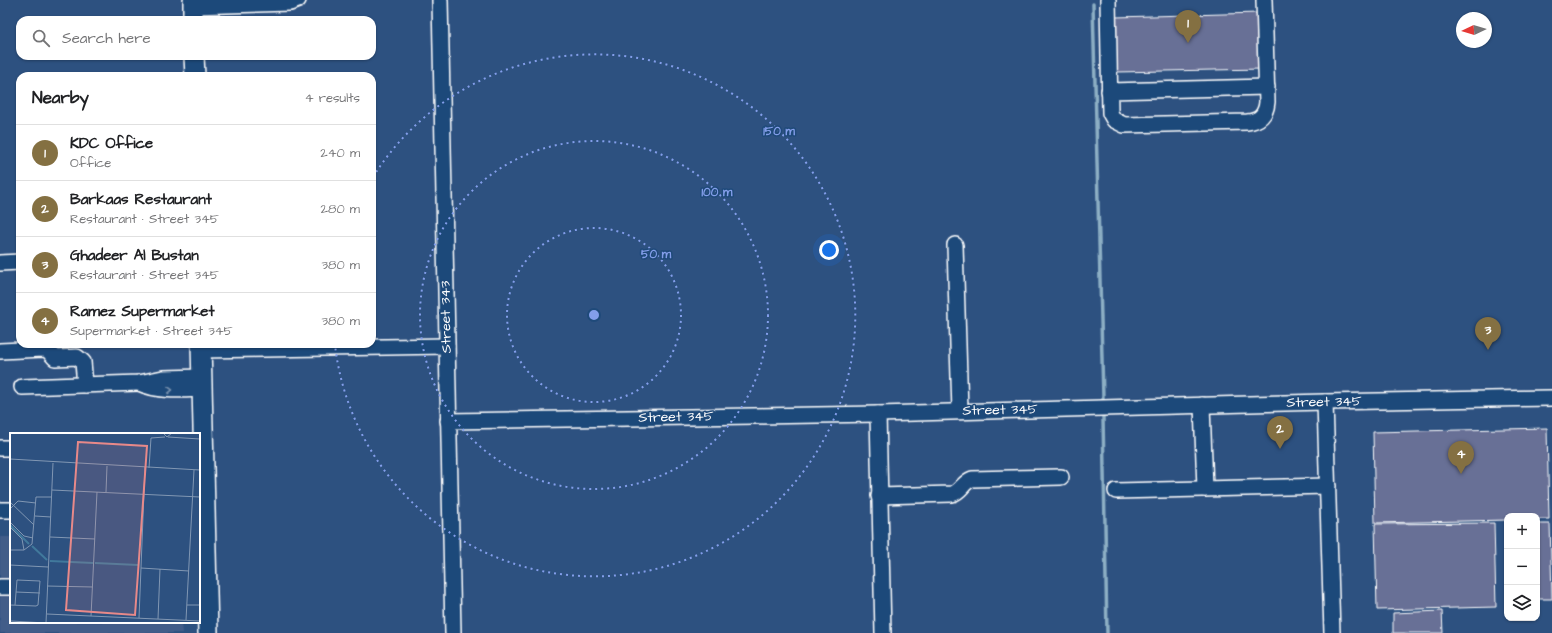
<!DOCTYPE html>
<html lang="en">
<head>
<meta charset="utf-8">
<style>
	:root { --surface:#fff; --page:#f6f6f6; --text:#202124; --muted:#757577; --line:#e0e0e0; --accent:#847042 }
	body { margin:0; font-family:"Architects Daughter",sans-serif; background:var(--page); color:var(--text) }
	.controls { position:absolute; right:12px; bottom:12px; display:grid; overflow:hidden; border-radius:8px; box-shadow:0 1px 3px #0004 }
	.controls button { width:36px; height:36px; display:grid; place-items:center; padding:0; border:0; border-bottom:1px solid var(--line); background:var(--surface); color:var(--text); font:20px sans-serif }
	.compass { position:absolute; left:1456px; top:12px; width:36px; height:36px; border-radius:50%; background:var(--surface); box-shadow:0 1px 3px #0004; rotate:266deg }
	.you { position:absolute; left:829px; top:250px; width:14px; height:14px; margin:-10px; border:3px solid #fff; border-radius:50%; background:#1a73e8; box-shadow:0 0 0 6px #1a73e833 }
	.badge { display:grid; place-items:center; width:26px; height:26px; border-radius:50%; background:var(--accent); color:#fff; font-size:13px; font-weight:700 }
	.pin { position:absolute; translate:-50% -33px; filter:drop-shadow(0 1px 2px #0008) }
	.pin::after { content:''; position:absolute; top:21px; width:14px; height:12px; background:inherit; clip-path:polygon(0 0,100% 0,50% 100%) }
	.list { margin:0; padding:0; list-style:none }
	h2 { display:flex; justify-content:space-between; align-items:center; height:52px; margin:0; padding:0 16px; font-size:17px }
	h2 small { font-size:13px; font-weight:400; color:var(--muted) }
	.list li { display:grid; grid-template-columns:26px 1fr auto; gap:12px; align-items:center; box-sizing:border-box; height:56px; padding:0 16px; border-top:1px solid var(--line) }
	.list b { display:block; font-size:15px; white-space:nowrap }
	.list p { margin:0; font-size:13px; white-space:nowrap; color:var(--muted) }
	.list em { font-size:13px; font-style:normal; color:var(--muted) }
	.icon { flex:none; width:22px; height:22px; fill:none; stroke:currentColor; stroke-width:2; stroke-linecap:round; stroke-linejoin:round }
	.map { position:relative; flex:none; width:1552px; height:633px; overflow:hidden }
	.search { position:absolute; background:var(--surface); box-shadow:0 1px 3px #0004; left:16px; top:16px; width:360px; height:44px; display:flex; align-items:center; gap:10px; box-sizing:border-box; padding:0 14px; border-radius:12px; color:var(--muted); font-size:15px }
	.panel { position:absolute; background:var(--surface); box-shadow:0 1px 3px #0004; left:16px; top:72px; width:360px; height:276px; border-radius:12px }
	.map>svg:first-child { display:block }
	.built { fill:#425d89 }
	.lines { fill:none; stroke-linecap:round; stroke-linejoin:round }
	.stream { stroke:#8dafc4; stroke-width:3.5 }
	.building { fill:#676f96; stroke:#fff }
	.minor-casing { stroke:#fff; stroke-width:18 }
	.major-casing { stroke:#fff; stroke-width:22 }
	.minor { stroke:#1f4a7a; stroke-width:15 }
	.major { stroke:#1f4a7a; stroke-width:19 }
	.oneway { stroke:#7992af }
	.ring { fill:none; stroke:#839eea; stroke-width:2; stroke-dasharray:2 4 }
	.labels { text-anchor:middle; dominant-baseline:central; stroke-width:3; stroke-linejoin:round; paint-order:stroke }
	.street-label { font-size:14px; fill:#fff; stroke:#1f4a7a }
	.inset-river { fill:none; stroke:#41799c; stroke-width:2 }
	.inset-road { fill:none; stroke:#8197b3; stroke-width:1 }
	.view { fill:#e88989; fill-opacity:0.15; stroke:#e88989; stroke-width:2 }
	.inset-edge { fill:none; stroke:#fff; stroke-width:2 }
	.centre { fill:#839eea; stroke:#1f4a7a; stroke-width:2 }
	.ring-label { font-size:12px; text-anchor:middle; font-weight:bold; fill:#839eea; stroke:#1f4a7a; stroke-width:3; stroke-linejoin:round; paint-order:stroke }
</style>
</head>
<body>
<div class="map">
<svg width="1552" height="633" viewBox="0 0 1552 633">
	<rect width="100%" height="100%" fill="#2d5180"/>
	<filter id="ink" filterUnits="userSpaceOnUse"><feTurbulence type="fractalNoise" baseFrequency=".025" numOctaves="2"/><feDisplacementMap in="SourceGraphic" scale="8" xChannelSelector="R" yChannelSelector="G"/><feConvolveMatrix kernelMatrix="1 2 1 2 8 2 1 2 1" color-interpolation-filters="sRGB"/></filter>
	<g filter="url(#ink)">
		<polygon class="built" points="0,537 11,537 11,622 181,622 182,633 0,633"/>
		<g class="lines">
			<g class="stream">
				<polyline points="1093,4 1103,398"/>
				<polyline points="1103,417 1107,633"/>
			</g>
		</g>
		<g class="building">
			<polygon points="1259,13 1261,69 1117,72 1116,17"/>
			<polygon points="1547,428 1549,519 1537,519 1537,516 1507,516 1507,520 1375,523 1373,432"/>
			<polygon points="1494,523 1496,607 1377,610 1375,524"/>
			<polygon points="1537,524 1550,524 1552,599 1537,599"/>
			<polygon points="1442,611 1443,633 1393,633 1393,613"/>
		</g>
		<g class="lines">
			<g class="minor-casing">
				<g id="minor">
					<polyline points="440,0 453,633"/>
					<path d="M1108,0L1110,113L1114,120L1124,125L1247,122C1260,121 1266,114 1267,102L1264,0"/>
					<polyline points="193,6 290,3 298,0"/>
					<polyline points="1109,91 1267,87"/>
					<polyline points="955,245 960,411"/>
					<polyline points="0,263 20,262"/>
					<polyline points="201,350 447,346"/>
					<polyline points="0,351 44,349 48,350 55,358 77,357 83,362 85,385"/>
					<path d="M139,383C159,392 181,390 202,389"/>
					<polyline points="22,387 139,383 163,378 202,377"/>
					<polyline points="1325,402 1332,633"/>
					<polyline points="1202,405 1205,489"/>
					<polyline points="878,414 883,633"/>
					<polyline points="448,421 878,414 1325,402 1552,398"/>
					<polyline points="0,448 11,448"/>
					<polyline points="1116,491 1328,486"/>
					<path d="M879,496L952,494C961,492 963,482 972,479L1061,477"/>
					<polyline points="0,510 11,510"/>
					<polyline points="0,587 11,587"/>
				</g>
			</g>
			<g class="major-casing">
				<g id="major">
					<polyline points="193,0 193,20"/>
					<polyline points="194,56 195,76"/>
					<polyline points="201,344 208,633"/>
				</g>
			</g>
			<use href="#minor" class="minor"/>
			<use href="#major" class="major"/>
		</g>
		<defs><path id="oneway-chevron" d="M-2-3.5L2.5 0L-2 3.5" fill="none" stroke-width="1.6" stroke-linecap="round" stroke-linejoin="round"/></defs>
		<use class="oneway" href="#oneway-chevron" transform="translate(170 390) rotate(-1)"/>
	</g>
	<g class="ring">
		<circle cx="594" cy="315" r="87"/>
		<circle cx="594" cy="315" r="174"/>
		<path d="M373 177A261 261 0 1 1 335 345"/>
	</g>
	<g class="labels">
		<g class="street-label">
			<text transform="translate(446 317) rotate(-91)">Street 343</text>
			<text transform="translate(1324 402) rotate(-1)">Street 345</text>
			<text transform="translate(1000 410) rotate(-1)">Street 345</text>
			<text transform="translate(676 417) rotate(-1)">Street 345</text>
		</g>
	</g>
	<g transform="translate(10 433)">
		<rect width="190" height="190" fill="#2d5180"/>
		<path class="inset-river" d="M0,92L19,111M22,113L37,127M40,128L83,130M85,130L128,132"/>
		<path class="inset-road" d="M153,0L157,4L162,0M158,4L190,6M0,26L190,37M139,35L141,5L155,4M42,57L190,64M96,59L97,33M0,69L24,92M0,76L8,68L26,70M25,83L41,84M0,89L14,103L23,105M0,94L12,106L14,117M40,104L85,106M0,117H14L22,111L26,64H42M0,132L38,134M131,135L179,138M37,153L83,154M6,159L30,160M0,172L26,173L28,172L30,148L7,147L5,172M177,172H190M37,181L190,188M81,183L87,59M129,185L135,34M148,186L150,136M176,187L184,37M1,188L36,190M36,190L43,30"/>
		<path class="view" d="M68,9L137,13L125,182L56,177Z"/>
		<rect width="190" height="190" class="inset-edge"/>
	</g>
	<circle cx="594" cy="315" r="6" class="centre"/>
	<g class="ring-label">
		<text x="779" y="135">150 m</text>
		<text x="717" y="196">100 m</text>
		<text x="656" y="258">50 m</text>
	</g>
</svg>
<div class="controls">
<button>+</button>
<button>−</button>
<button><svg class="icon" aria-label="layers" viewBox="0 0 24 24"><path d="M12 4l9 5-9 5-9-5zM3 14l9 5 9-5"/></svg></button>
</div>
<svg class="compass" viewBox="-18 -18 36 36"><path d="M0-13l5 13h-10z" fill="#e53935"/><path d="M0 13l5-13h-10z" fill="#757577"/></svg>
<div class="you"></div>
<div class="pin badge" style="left:1188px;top:43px">1</div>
<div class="pin badge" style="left:1280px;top:449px">2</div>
<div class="pin badge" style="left:1488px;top:350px">3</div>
<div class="pin badge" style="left:1461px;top:474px">4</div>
<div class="search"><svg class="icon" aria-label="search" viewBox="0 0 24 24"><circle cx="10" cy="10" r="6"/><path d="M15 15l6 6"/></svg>Search here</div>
<section class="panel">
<h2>Nearby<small>4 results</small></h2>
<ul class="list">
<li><span class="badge">1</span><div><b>KDC Office</b><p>Office</p></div><em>240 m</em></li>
<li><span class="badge">2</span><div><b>Barkaas Restaurant</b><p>Restaurant · Street 345</p></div><em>280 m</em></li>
<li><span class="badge">3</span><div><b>Ghadeer Al Bustan</b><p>Restaurant · Street 345</p></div><em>380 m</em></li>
<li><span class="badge">4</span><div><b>Ramez Supermarket</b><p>Supermarket · Street 345</p></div><em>380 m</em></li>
</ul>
</section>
</div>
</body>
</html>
